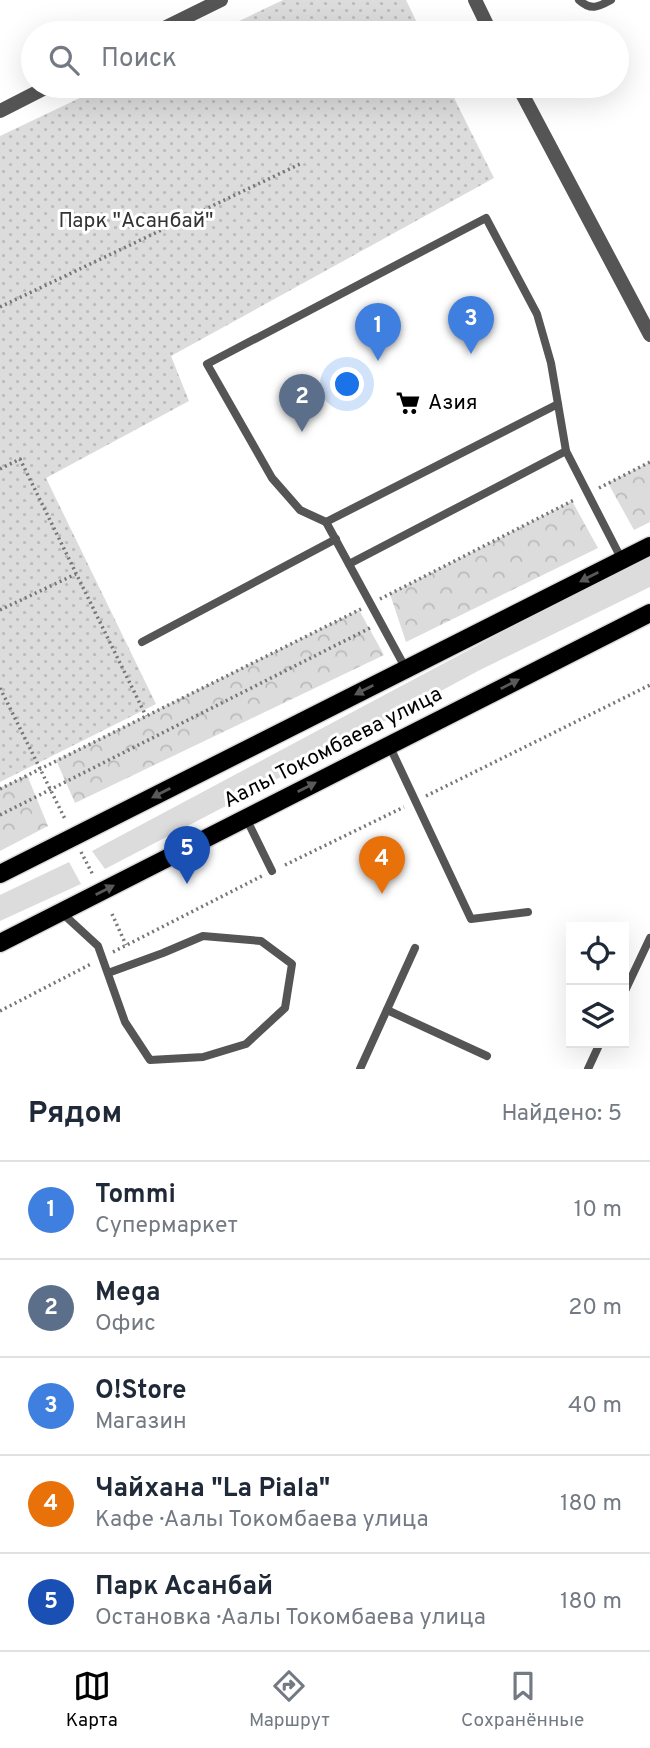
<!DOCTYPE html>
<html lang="ru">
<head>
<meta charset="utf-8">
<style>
	:root { --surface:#fff; --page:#f2f2f3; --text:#1f2937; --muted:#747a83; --line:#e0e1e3; --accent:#000 }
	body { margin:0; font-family:Overpass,sans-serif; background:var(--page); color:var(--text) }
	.controls { position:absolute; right:21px; bottom:21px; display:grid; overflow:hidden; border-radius:0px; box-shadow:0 7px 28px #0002 }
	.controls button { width:63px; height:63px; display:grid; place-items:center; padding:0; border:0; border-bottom:2px solid var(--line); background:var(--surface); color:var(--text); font:35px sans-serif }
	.you { position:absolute; left:348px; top:385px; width:24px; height:24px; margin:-18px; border:5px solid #fff; border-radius:50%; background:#1a73e8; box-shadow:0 0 0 10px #1a73e833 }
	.badge { display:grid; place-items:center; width:46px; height:46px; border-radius:50%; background:var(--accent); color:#fff; font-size:23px; font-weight:700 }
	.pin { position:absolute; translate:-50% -58px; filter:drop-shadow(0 2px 4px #0008) }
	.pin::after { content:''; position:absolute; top:37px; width:24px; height:21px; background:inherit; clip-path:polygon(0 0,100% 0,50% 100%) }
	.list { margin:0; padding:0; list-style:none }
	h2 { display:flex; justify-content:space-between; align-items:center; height:91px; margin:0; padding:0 28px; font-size:30px }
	h2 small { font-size:23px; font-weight:400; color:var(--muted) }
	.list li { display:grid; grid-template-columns:46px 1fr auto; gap:21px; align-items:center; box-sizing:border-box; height:98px; padding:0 28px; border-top:2px solid var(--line) }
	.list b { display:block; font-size:26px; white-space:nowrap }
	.list p { margin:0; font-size:23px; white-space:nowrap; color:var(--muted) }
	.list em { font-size:23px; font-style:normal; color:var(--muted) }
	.icon { flex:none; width:38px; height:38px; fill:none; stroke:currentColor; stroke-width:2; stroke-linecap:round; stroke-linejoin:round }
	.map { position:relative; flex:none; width:650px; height:1069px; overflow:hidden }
	.search { position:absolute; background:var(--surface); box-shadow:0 7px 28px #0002; left:21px; right:21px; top:21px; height:77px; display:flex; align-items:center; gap:18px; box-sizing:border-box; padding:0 24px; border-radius:38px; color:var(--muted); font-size:26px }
	.sheet { height:581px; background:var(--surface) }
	nav { display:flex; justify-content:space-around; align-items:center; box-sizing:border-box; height:98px; border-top:2px solid var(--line); background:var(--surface); font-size:19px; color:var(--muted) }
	nav a { display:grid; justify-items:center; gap:4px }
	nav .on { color:var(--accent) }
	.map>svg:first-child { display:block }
	.grass { fill:#dcdcdc }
	.forest { fill:url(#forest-crowns) }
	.park { fill:url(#park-dots) }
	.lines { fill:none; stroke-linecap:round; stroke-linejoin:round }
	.primary-casing { stroke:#dbdbdb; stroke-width:21 }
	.path { stroke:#777; stroke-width:3.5; stroke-dasharray:2 3.5; stroke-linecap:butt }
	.service { stroke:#555; stroke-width:8 }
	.minor { stroke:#555; stroke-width:14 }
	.primary { stroke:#000; stroke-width:18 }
	.oneway { fill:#595959 }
	.labels { text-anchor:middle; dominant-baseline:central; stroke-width:6; stroke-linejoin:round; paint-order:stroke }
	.park-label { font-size:21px; fill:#333; stroke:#fff }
	.poi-label { font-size:21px; fill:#000; stroke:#fff; text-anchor:start }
	.street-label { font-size:21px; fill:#000; stroke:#fff }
</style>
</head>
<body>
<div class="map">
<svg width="650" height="1069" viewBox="0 0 650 1069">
	<defs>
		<pattern id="forest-crowns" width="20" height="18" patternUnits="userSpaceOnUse" patternTransform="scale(1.75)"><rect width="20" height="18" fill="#dcdcdc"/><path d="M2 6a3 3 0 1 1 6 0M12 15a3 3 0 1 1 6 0" fill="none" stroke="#bbb"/></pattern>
		<pattern id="park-dots" width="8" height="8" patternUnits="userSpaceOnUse" patternTransform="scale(1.75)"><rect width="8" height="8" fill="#dcdcdc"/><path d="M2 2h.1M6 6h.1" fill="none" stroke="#bbb" stroke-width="1.8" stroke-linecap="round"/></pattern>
	</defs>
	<rect width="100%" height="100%" fill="#fff"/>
	<g class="grass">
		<polygon points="650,555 650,587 478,671 264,786 105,869 92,851 581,590"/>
		<polygon points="69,862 81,884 0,921 0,895"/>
	</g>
	<g class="forest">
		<polygon points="650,462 650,522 634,530 608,483"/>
		<polygon points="572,501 598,548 406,642 390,594"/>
		<polygon points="359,610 384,655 75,803 56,760"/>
		<polygon points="27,775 48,826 0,851 0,788"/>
	</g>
	<g class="park">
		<polygon points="283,0 406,0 422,33 214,33"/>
		<polygon points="105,86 448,86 494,178 171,356 189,401 46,478 156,704 0,782 0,136"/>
	</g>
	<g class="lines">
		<g class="primary-casing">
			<g id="primary">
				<polyline points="0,874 650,546"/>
				<polyline points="0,943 650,613"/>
			</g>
		</g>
		<g class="path">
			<polyline points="0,307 300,164"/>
			<polyline points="0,469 20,459 146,716"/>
			<polyline points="599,488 650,462"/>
			<polyline points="380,599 576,499"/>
			<polyline points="0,610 76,574"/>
			<polyline points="0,688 65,819"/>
			<polyline points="0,789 361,609"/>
			<polyline points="426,796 650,685"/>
			<polyline points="0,815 370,628"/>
			<polyline points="81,852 93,875"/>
			<polyline points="285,865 404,807"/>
			<polyline points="112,914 126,945"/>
			<polyline points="113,952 262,876"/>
			<polyline points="0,1011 91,964"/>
		</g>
		<g class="service">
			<path d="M579,0C591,11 598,7 611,0"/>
			<polyline points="326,522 558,404"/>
			<polyline points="349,564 566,451"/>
			<polyline points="142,642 336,539"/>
			<polyline points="406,669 326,522 300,510 272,478 207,364 486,218 537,314 551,363 566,451 622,560"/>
			<polyline points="389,745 471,919 528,912"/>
			<polyline points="246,818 272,871"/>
			<polyline points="61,912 98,946 125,1022 150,1060 203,1057 246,1044 285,1008 292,964 261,941 203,936 163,953 108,973"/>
			<polyline points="624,993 650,938"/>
			<polyline points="387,1010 487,1056"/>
			<polyline points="360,1069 415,948"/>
			<polyline points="588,1069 600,1043"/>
		</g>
		<g class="minor">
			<polyline points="475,0 491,33"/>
			<polyline points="154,33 221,0"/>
			<polyline points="518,86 650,335"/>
			<polyline points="0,111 49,86"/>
		</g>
		<use href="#primary" class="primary"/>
	</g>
	<defs><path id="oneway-solid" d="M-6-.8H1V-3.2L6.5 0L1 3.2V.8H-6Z" transform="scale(1.75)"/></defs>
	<g class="oneway">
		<use href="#oneway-solid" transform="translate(589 577) rotate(153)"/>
		<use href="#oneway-solid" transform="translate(510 684) rotate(-27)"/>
		<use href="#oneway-solid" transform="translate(364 690) rotate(153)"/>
		<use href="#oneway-solid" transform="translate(307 787) rotate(-27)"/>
		<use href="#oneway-solid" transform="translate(161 793) rotate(153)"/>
		<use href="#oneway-solid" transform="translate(105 890) rotate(-27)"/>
	</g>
	<defs>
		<g id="supermarket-bare" transform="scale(1.89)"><path d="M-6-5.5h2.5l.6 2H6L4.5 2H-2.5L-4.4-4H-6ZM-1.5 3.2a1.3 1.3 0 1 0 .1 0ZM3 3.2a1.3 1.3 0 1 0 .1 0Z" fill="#000" stroke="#fff" stroke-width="2.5" paint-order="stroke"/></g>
	</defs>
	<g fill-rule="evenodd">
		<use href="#supermarket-bare" x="408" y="403"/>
	</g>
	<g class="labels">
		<g class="park-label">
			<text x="136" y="221">Парк "Асанбай"</text>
		</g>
		<g class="poi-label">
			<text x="428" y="403">Азия</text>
		</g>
		<g class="street-label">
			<text transform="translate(333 748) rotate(-27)">Аалы Токомбаева улица</text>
		</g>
	</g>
</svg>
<div class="controls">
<button><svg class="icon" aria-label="locate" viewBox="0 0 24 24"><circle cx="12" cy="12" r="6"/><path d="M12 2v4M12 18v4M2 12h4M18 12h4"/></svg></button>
<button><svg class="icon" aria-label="layers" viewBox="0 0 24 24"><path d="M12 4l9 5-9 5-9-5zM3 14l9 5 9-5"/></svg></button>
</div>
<div class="you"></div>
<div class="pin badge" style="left:378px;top:361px;background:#3f7fe0">1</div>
<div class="pin badge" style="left:302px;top:432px;background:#5c6f8a">2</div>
<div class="pin badge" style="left:471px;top:354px;background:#3f7fe0">3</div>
<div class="pin badge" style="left:382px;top:894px;background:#e8710a">4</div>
<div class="pin badge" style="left:187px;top:884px;background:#1a4fb4">5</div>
<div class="search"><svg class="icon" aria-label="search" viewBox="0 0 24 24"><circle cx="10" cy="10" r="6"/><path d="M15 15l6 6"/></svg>Поиск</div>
</div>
<section class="sheet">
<h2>Рядом<small>Найдено: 5</small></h2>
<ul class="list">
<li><span class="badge" style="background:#3f7fe0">1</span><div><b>Tommi</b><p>Супермаркет</p></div><em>10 m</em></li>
<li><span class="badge" style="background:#5c6f8a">2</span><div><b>Mega</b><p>Офис</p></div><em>20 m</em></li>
<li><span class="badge" style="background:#3f7fe0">3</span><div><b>O!Store</b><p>Магазин</p></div><em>40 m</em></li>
<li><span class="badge" style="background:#e8710a">4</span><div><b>Чайхана &quot;La Piala&quot;</b><p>Кафе · Аалы Токомбаева улица</p></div><em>180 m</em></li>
<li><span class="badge" style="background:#1a4fb4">5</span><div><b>Парк Асанбай</b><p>Остановка · Аалы Токомбаева улица</p></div><em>180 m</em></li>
</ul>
</section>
<nav>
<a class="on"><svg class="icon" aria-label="map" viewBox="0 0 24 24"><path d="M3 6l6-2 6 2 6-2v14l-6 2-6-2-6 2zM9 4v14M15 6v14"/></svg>Карта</a>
<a><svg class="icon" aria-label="directions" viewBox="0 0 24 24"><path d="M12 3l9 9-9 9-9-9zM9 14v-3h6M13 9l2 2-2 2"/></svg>Маршрут</a>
<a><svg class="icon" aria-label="saved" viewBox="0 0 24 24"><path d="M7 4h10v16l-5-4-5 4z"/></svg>Сохранённые</a>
</nav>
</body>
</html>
